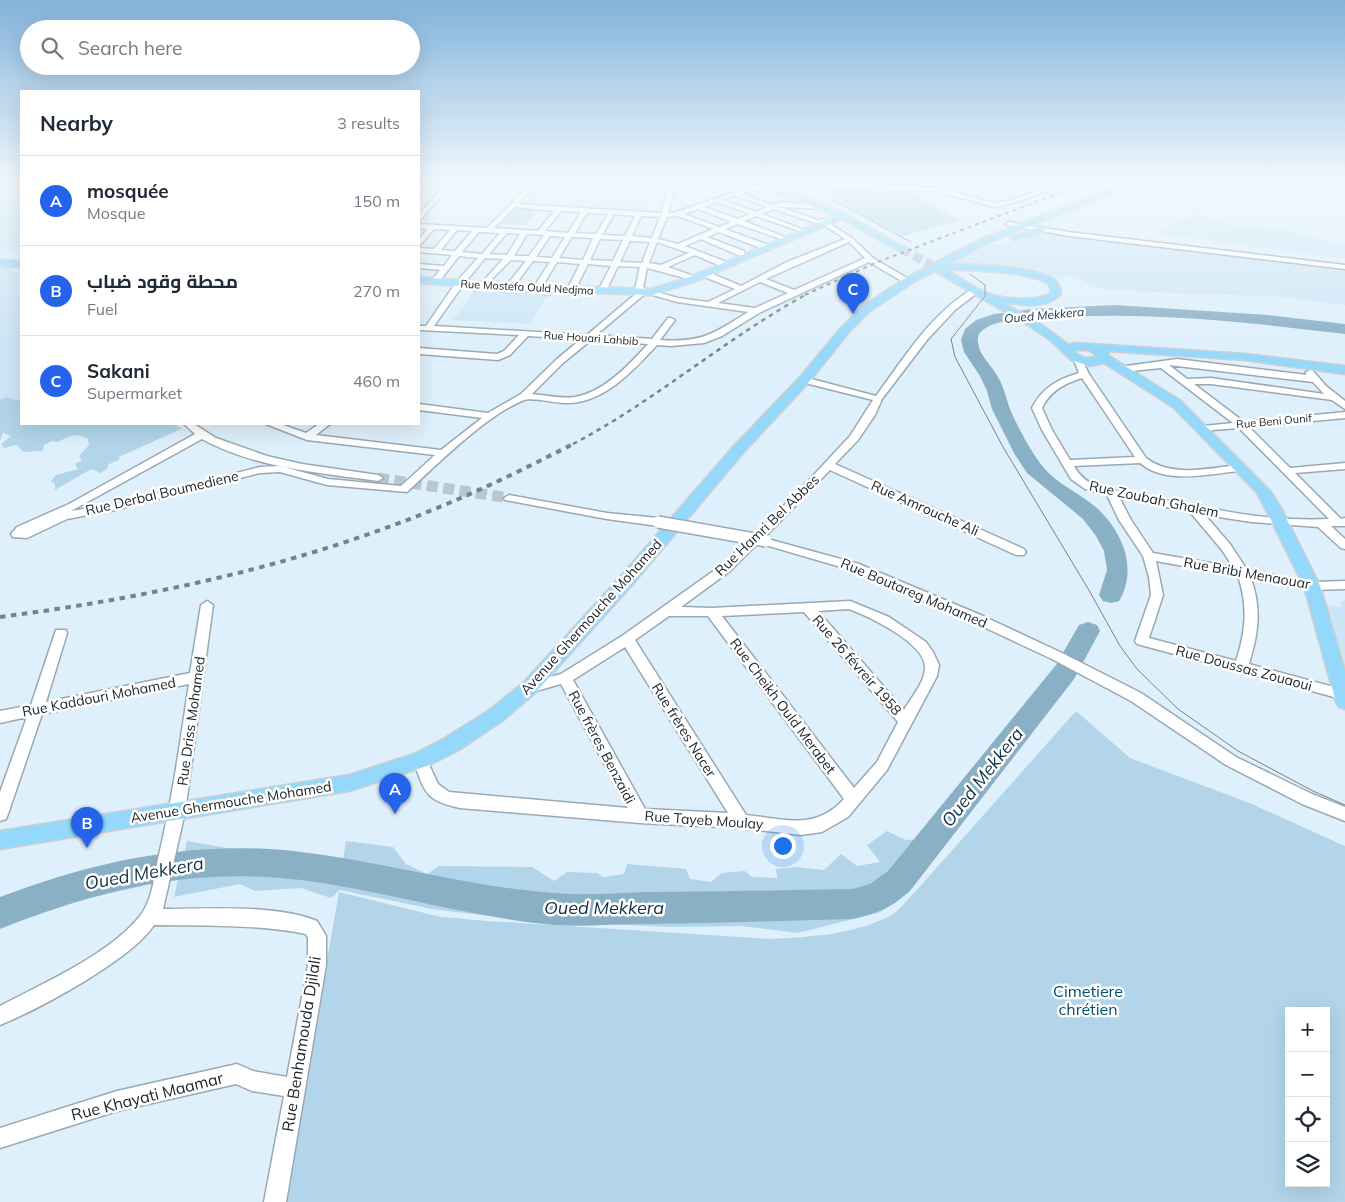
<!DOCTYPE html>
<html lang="en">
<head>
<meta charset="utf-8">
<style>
	:root { --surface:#fff; --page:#f2f2f3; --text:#1f2937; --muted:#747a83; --line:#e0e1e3; --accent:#2563eb }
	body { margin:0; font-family:Mulish,Cairo,sans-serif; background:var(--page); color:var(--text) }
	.controls { position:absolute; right:15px; bottom:15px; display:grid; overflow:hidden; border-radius:0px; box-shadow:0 5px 20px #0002 }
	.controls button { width:45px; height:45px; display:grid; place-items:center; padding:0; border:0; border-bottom:1px solid var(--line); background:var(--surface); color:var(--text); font:25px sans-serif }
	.you { position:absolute; left:782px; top:845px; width:18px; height:18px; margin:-12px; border:4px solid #fff; border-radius:50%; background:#1a73e8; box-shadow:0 0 0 8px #1a73e833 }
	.badge { display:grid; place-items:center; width:32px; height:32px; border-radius:50%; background:var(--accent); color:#fff; font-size:16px; font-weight:700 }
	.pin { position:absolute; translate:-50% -41px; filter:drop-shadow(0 1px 2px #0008) }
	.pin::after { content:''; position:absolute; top:26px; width:18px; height:15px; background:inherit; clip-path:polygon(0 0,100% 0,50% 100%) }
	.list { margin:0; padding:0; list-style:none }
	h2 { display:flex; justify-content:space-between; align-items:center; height:65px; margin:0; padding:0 20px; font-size:21px }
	h2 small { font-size:16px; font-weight:400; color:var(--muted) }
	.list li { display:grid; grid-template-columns:32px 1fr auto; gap:15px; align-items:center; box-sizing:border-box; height:90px; padding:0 20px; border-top:1px solid var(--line) }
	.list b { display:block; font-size:19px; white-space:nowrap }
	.list p { margin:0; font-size:16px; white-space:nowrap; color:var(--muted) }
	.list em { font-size:16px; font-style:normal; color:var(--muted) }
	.icon { flex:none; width:28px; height:28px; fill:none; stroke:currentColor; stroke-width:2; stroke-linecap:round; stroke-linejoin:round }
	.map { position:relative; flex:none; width:1345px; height:1202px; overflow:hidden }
	.search { position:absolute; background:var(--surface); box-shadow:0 5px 20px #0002; left:20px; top:20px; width:400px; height:55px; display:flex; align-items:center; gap:12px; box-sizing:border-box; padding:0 18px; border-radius:28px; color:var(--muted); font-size:19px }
	.panel { position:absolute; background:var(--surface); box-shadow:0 5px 20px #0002; left:20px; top:90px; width:400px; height:335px; border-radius:0px }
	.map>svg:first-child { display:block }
	.built { fill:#cde6f6 }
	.green { fill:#b2d5e9; fill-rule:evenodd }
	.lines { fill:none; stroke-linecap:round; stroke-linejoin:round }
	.river { fill:#8ab0c6; fill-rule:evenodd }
	.minor-tunnel { stroke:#b8c8d1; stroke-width:11; stroke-dasharray:11 5.5; stroke-linecap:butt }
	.major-tunnel { stroke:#b8c8d1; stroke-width:9; stroke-dasharray:9 4.5; stroke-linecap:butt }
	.minor-casing { stroke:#99a9b4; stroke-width:3 }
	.major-casing { stroke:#cecfd0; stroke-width:3 }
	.minor { fill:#fff; fill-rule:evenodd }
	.major { fill:#94d9fc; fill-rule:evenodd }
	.tram { stroke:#77838a; stroke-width:1 }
	.rail-far2 { stroke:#77838a; stroke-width:2; stroke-dasharray:4 4; stroke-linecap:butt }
	.rail-far1 { stroke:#77838a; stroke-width:2.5; stroke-dasharray:4.5 4.5; stroke-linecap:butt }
	.rail { stroke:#77838a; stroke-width:4; stroke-dasharray:5.5 5.5; stroke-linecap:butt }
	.minor-bridge-casing { stroke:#99a9b4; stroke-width:14; stroke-linecap:butt }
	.minor-bridge { stroke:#fff; stroke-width:11 }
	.labels { text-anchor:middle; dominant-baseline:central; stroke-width:5; stroke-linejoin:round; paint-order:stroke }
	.far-street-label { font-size:11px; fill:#20272b; stroke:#fff }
	.far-water-label { font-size:12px; font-style:italic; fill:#0f3142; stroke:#fff }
	.street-label { font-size:14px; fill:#20272b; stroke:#fff }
	.near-park-label { font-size:16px; fill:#044e6d; stroke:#fff }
	.near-street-label { font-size:16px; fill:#20272b; stroke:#fff }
	.near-water-label { font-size:18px; font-style:italic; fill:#0f3142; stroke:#fff }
</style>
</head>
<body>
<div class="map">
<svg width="1345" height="1202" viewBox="0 0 1345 1202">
	<rect width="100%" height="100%" fill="#def0fb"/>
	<g class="built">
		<polygon points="0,179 21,179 21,251 0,249"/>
		<polygon points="542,179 658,179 642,210 523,204"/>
		<polygon points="1195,214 1237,226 1291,231 1345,246 1345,259 1156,233"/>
		<polygon points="1040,232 1345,269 1345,305 1277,296 1191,294 1103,289 1072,276 1045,277 1041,271 1013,266 956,262 950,260 982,243 998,245 1024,238"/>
		<polygon points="0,267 12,268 13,273 21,273 21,398 0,401"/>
		<polygon points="474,291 547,295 530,324 453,320"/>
		<polygon points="1345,600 1345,666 1324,605 1341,607 1340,601"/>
	</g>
	<g class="green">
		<path d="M830,187L901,189L959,220L904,236C883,224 841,209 830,187Z"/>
		<polygon points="516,207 539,208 525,225 501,224"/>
		<polygon points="470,286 558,291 559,293 547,297 537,293 506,294 500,292 481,290 474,292 469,289"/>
		<path d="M7,397L16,400L21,398V424H176L178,427L183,428L119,457V460L109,464L107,469L101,473L91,469L55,490V484L51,481L56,475L78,469L75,464L82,460L79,456L89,445L88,439C76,432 70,436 58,442L52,441L44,445L43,451L23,452L17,445L4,448L1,444L11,436L3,433L0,441V400Z"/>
		<path d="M1076,711L1130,758L1247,802L1345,846V1202H285L339,892L441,917L487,921L770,939C810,937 853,935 890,916C899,911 907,900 915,892ZM1289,1011H1326V1183H1289Z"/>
		<polygon points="887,831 906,840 944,838 916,874 881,912 798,933 741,926 671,927 530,921 432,909 340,890 331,898 301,888 255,891 240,884 174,897 187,841 262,854 273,852 306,861 342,866 346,841 393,847 406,864 427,874 439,866 532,867 554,881 567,872 597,873 603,877 624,874 627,864 686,869 690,879 711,882 722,873 745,871 752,877 777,878 776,869 796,867 824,870 841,854 857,866 880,862 867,845"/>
		<polygon points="149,856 145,865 131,867 147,873 143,886 49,907 0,927 0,909 13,905 60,895 76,880 86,885 116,879 126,868 72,878 61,891 44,891 0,907 0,898 84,869"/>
	</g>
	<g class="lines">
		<g class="river">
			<path d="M1115,305L1268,315L1345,324V334C1253,323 1159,312 1066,317C1042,318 1016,317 994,324C986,327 976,332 978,342C979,356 992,365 998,377C1004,387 1006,398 1010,409C1017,426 1032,454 1044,468C1058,485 1082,494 1098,509C1123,533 1138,569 1119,601L1111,603L1103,601L1099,595L1107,570L1104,551L1096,536L1083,519L1027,473L1014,453L992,409L987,391L980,376L964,352L961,340L965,329L976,320L994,314L1033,309Z"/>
			<path d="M1088,622L1097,625L1100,631L1074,679L910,891C888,910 880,912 853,919C783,921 714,923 644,924C614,924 584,927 553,925C468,917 386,891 301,880C192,867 101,889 0,929V897C97,860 197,839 301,852C386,862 468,887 554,893C584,896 614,893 645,892C714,892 784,890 853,889L870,884L888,871L1056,665L1079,625Z"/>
		</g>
		<polyline class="minor-tunnel" points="378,478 509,498"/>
		<polyline class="major-tunnel" points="902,249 943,272"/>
		<g class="minor-casing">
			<g id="minor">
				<polygon points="450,179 456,179 421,219 419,220 419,214"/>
				<path d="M535,179H541L518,204L661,213L670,181L663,179H755L752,181H677L668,213H673L750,187L771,184V186L764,188L777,190V192L752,190L741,194L773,205L780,202L824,206V208L822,209L779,207L818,220L823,219L852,238L873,258L912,281L905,283L869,262L759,313L722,336L704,343L671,346L657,345C634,370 603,404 566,403C555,403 532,397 524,400C485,416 438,464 407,492L327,485L280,472L260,473L115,510L67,519L27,538L13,537L11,534L17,527L69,504L195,434L184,424H194L216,438L267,456L302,464L378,475L383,478L378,481C319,473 255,468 202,439L71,511L115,504L260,467L280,466L328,479L401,486L435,455L307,440L266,424H280L306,433L319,424H330L316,435L441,450L482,418L419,410V404L488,413L521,394L557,359L581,339L528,336L510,355L498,360L419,354V348L497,354L504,351L519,335L419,330V326H426L457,281L478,258L459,256L438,283H432L431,281L440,270L419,268V264L444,266L452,255L419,252V248L434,249L450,230L434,229L419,246V240L427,229L419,228V224L487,228ZM735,196L767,207L756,212L723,200ZM717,202L750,214L738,219L704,207ZM515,207L554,211L538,231L494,228ZM698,209L732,222L719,227L684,214ZM773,209L815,223L820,222L845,239L787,262L741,286L708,272H702V276L735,289L708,302L678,298L643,288L647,268L696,281V277L668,267L695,255L723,267H729V263L685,246L701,239L738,255H744V251L707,237L719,232L765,250H771V246L725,229L738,224L786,241H790V239L744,221L756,216L805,233L810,232L762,214ZM561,211L581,212L568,233L545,231ZM587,213L608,214L596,234L575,233ZM614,214L635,216L625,236L602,235ZM641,216L660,217L652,238L632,236ZM678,216L713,229L678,244L658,239L667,217ZM457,230L472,231L455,251L441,250ZM479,232L500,233L482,254L462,252ZM507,233L520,234L507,255L489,254ZM527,234L544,235L529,256H514ZM550,236L565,237L552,258L536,257ZM572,237L593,238L583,260L559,258ZM600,239L623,240L613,261L590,260ZM630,241L650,242L642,263L620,262ZM657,242L689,253L661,265L649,263ZM849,242L865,258L794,290L766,279ZM485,258L503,259L480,285L484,287L511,260L526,261L505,287L509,289H512L533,261L550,262L533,288L534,290H540L557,262L580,264L567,290L568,292H574L588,264L611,266L598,291L602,293L606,291L618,266L640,267L635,289L639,291L587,335L434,326L463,285ZM760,282L788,293L755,308L718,303ZM646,293L677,302L748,312C715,333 702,343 660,340L675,320L671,318H668L652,339L596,335ZM591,340L648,344C629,365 604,392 575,397C561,399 545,395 532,394L563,363Z"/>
				<polygon points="981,179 990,179 955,192 994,203 1011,200 1072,179 1081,179 1014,203 994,207 936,191 798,187 795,185 798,183 936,187 948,190"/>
				<polygon points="1008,222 1069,232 1345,265 1345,269 1069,236 1006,225 1005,224"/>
				<path d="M974,288L981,290L955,310L927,340L882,399L875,415L858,440L835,464L1024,549L1026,552L1024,555H1016L830,470L764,538L859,564L983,616L1062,653L1141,693L1236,757L1312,794L1345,807V821L1302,804L1226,765L1131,701L1052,659L973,622L851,570L762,544L760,541L730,571L681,607L712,608L850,601L889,617L926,642L933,652L939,665L937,676L887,770L848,817L822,832L801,835L741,828L640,823L460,808C424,800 425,792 413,760L415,756L420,754L425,756L438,784L449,792L628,808L561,684L529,693L524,692L522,688L524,684L561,674L622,636L722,565L797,493L850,436L873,400L801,382V378L804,377L876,396C904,358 932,312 974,288ZM849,609C868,616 928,644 925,669C924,683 911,698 904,710L818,611ZM804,612L898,722L877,762L854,788L722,616ZM669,616H708L844,799C815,831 784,819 746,815L635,640ZM625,647L728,813L645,809L573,680Z"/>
				<path d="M1078,357L1082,360L1089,374L1146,458C1171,478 1209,468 1239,465L1244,468L1239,471C1208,474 1166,485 1140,463L1074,466C1080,477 1088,483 1100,487L1188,505L1192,504C1236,515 1283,521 1329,519L1239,428L1200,431V427L1203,426L1233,423L1161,368L1122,372L1119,371V367L1177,359L1307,375L1305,373L1310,370L1313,371L1326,386L1345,401V409L1332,400L1211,384H1194L1244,422L1345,412V418L1249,427L1290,468L1345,463V469L1295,473L1341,519L1345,518V526H1331L1345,539V549L1341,548L1318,527L1252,522L1205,515L1230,544L1247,570L1312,582L1345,581V589L1312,590L1251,579C1262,609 1258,634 1249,664L1345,690V700L1137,644L1135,641L1151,595L1149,577L1143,556L1119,520L1107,495L1085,489L1071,479L1042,430L1032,408C1042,388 1058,379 1079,373L1074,360ZM1169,365L1313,382L1324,394L1211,378L1187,379ZM1082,378L1135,457L1070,460L1052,430L1042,408C1050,391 1065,383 1082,378ZM1119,497L1190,512L1222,550L1233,567L1153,553L1131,520ZM1156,561L1238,576C1248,606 1246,631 1236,661L1149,638L1163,595Z"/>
				<polygon points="509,495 607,513 658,518 664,522 658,526 607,519 505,500 504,498"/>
				<path d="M207,601L213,605L185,812L163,909C208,909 276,904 317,921L326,936V965L286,1202H264L284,1096L252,1091L236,1084L117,1111L0,1148V1128L117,1091L237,1064L253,1071L287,1077L308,965V938L306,934C256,924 205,926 154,925C131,960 39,1009 0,1025V1006C43,983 109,955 140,916C152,901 154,878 158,859C172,801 180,743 189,684L42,714L8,814L6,819L0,821V792L27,717L0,723V711L31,705L56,630H66L67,633L46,702L190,673L201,605Z"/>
			</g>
		</g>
		<g class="major-casing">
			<g id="major">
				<path d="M1137,179H1148L987,243L948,264C972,264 1036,266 1055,280C1059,284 1061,289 1061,294C1046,310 1021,305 1002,302L1039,323L1069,345L1075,343L1246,354L1345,366V374L1246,360L1108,351L1109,356L1181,401L1271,492L1281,508L1320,586L1345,671V709L1339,707L1336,702L1304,586L1258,494L1173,407L1104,363L1090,366L1071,360L1049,339L1031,327L940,274L938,272L940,270H937L912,283L870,311L849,332L808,383L743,453L632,585L535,693L502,721L459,750L427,766L349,791L0,849V831L349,775L414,754L445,738L488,711L523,683L620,577L733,447L800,377L841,328L862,307L904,279L981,239ZM945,270C964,269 1037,272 1049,285C1051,288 1050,290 1051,293C1036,302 1002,299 986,293C972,287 959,276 945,270ZM1077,350H1089L1098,357L1085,358L1074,352Z"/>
				<path d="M783,180L798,182L802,186V190L795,193L845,214L907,249L905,251H899L842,219L696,281L652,295L509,290L419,283V277L509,284L651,289L690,277L835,216L785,195L772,192L765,186L768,181ZM783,184L794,188L783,190L773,186Z"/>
				<polygon points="1042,226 1045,227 1045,231 1015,240 1010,237"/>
				<polygon points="0,260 21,261 21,267 0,266"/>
			</g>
		</g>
		<use href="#minor" class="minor"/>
		<use href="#major" class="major"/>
		<g class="tram">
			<polyline points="826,179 827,192 832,199 911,242"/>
			<polyline points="970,274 985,285 985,296 951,339 955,357 1003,447 1090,592 1120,646 1137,669 1178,709 1238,751 1313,791 1345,805"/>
		</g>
		<polyline class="rail-far2" points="805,295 875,263 1096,179"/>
		<path class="rail-far1" d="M573,444C655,401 726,338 807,294"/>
		<path class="rail" d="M0,617C154,597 306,564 449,503C492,485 534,464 575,443"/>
		<g class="minor-bridge-casing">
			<polyline id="minor-bridge" points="658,522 766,541"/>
		</g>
		<use href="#minor-bridge" class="minor-bridge"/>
	</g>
	<linearGradient id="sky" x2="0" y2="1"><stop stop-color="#82b2da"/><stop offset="0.52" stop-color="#f0f8fd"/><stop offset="1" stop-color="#f0f8fd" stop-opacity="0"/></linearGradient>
	<rect width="1345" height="347" fill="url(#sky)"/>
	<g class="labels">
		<g class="far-street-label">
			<text transform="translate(527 287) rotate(3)">Rue Mostefa Ould Nedjma</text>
			<text transform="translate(591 338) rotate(4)">Rue Houari Lahbib</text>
			<text transform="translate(1274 421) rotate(-5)">Rue Beni Ounif</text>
		</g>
		<g class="far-water-label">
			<text transform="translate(1044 315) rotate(-5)">Oued Mekkera</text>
		</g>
		<g class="street-label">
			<text transform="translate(162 493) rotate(-13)">Rue Derbal Boumediene</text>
			<text transform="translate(1154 499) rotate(12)">Rue Zoubah Ghalem</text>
			<text transform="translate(925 508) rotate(24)">Rue Amrouche Ali</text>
			<text transform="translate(767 525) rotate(-44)">Rue Hamri Bel Abbes</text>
			<text transform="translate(1247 573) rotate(10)">Rue Bribi Menaouar</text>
			<text transform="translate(914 593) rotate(23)">Rue Boutareg Mohamed</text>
			<text transform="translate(591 617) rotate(-48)">Avenue Ghermouche Mohamed</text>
			<text transform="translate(857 665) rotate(49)">Rue 26 févreir 1958</text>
			<text transform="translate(1244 668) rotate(15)">Rue Doussas Zouaoui</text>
			<text transform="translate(99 697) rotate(-11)">Rue Kaddouri Mohamed</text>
			<text transform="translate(783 706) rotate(53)">Rue Cheikh Ould Merabet</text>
			<text transform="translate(191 721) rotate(-82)">Rue Driss Mohamed</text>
			<text transform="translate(684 730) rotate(58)">Rue frères Nacer</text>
			<text transform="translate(602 747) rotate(62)">Rue frères Benzaidi</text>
			<text transform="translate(231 802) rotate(-9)">Avenue Ghermouche Mohamed</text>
			<text transform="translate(704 820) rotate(4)">Rue Tayeb Moulay</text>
		</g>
		<g class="near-park-label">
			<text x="1088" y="991">Cimetiere<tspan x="1088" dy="18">chrétien</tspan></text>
		</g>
		<g class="near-street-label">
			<text transform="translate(301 1044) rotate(-81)">Rue Benhamouda Djilali</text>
			<text transform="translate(147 1096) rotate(-14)">Rue Khayati Maamar</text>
		</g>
		<g class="near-water-label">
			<text transform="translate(982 777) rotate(-52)">Oued Mekkera</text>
			<text transform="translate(144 873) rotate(-10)">Oued Mekkera</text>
			<text x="604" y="907">Oued Mekkera</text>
		</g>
	</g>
</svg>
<div class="controls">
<button>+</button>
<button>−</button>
<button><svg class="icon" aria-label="locate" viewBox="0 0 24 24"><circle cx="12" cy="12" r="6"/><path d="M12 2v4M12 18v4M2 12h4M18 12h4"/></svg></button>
<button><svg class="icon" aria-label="layers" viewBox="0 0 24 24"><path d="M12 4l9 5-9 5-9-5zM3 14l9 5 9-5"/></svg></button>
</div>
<div class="you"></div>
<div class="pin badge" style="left:395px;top:814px">A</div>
<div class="pin badge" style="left:87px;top:848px">B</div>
<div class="pin badge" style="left:853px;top:314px">C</div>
<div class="search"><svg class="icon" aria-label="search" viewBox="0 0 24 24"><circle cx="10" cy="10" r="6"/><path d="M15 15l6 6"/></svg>Search here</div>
<section class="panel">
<h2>Nearby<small>3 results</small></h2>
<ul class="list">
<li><span class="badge">A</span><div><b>mosquée</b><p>Mosque</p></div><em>150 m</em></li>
<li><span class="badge">B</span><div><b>محطة وقود ضباب</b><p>Fuel</p></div><em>270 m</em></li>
<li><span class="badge">C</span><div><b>Sakani</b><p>Supermarket</p></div><em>460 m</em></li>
</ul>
</section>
</div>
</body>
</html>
